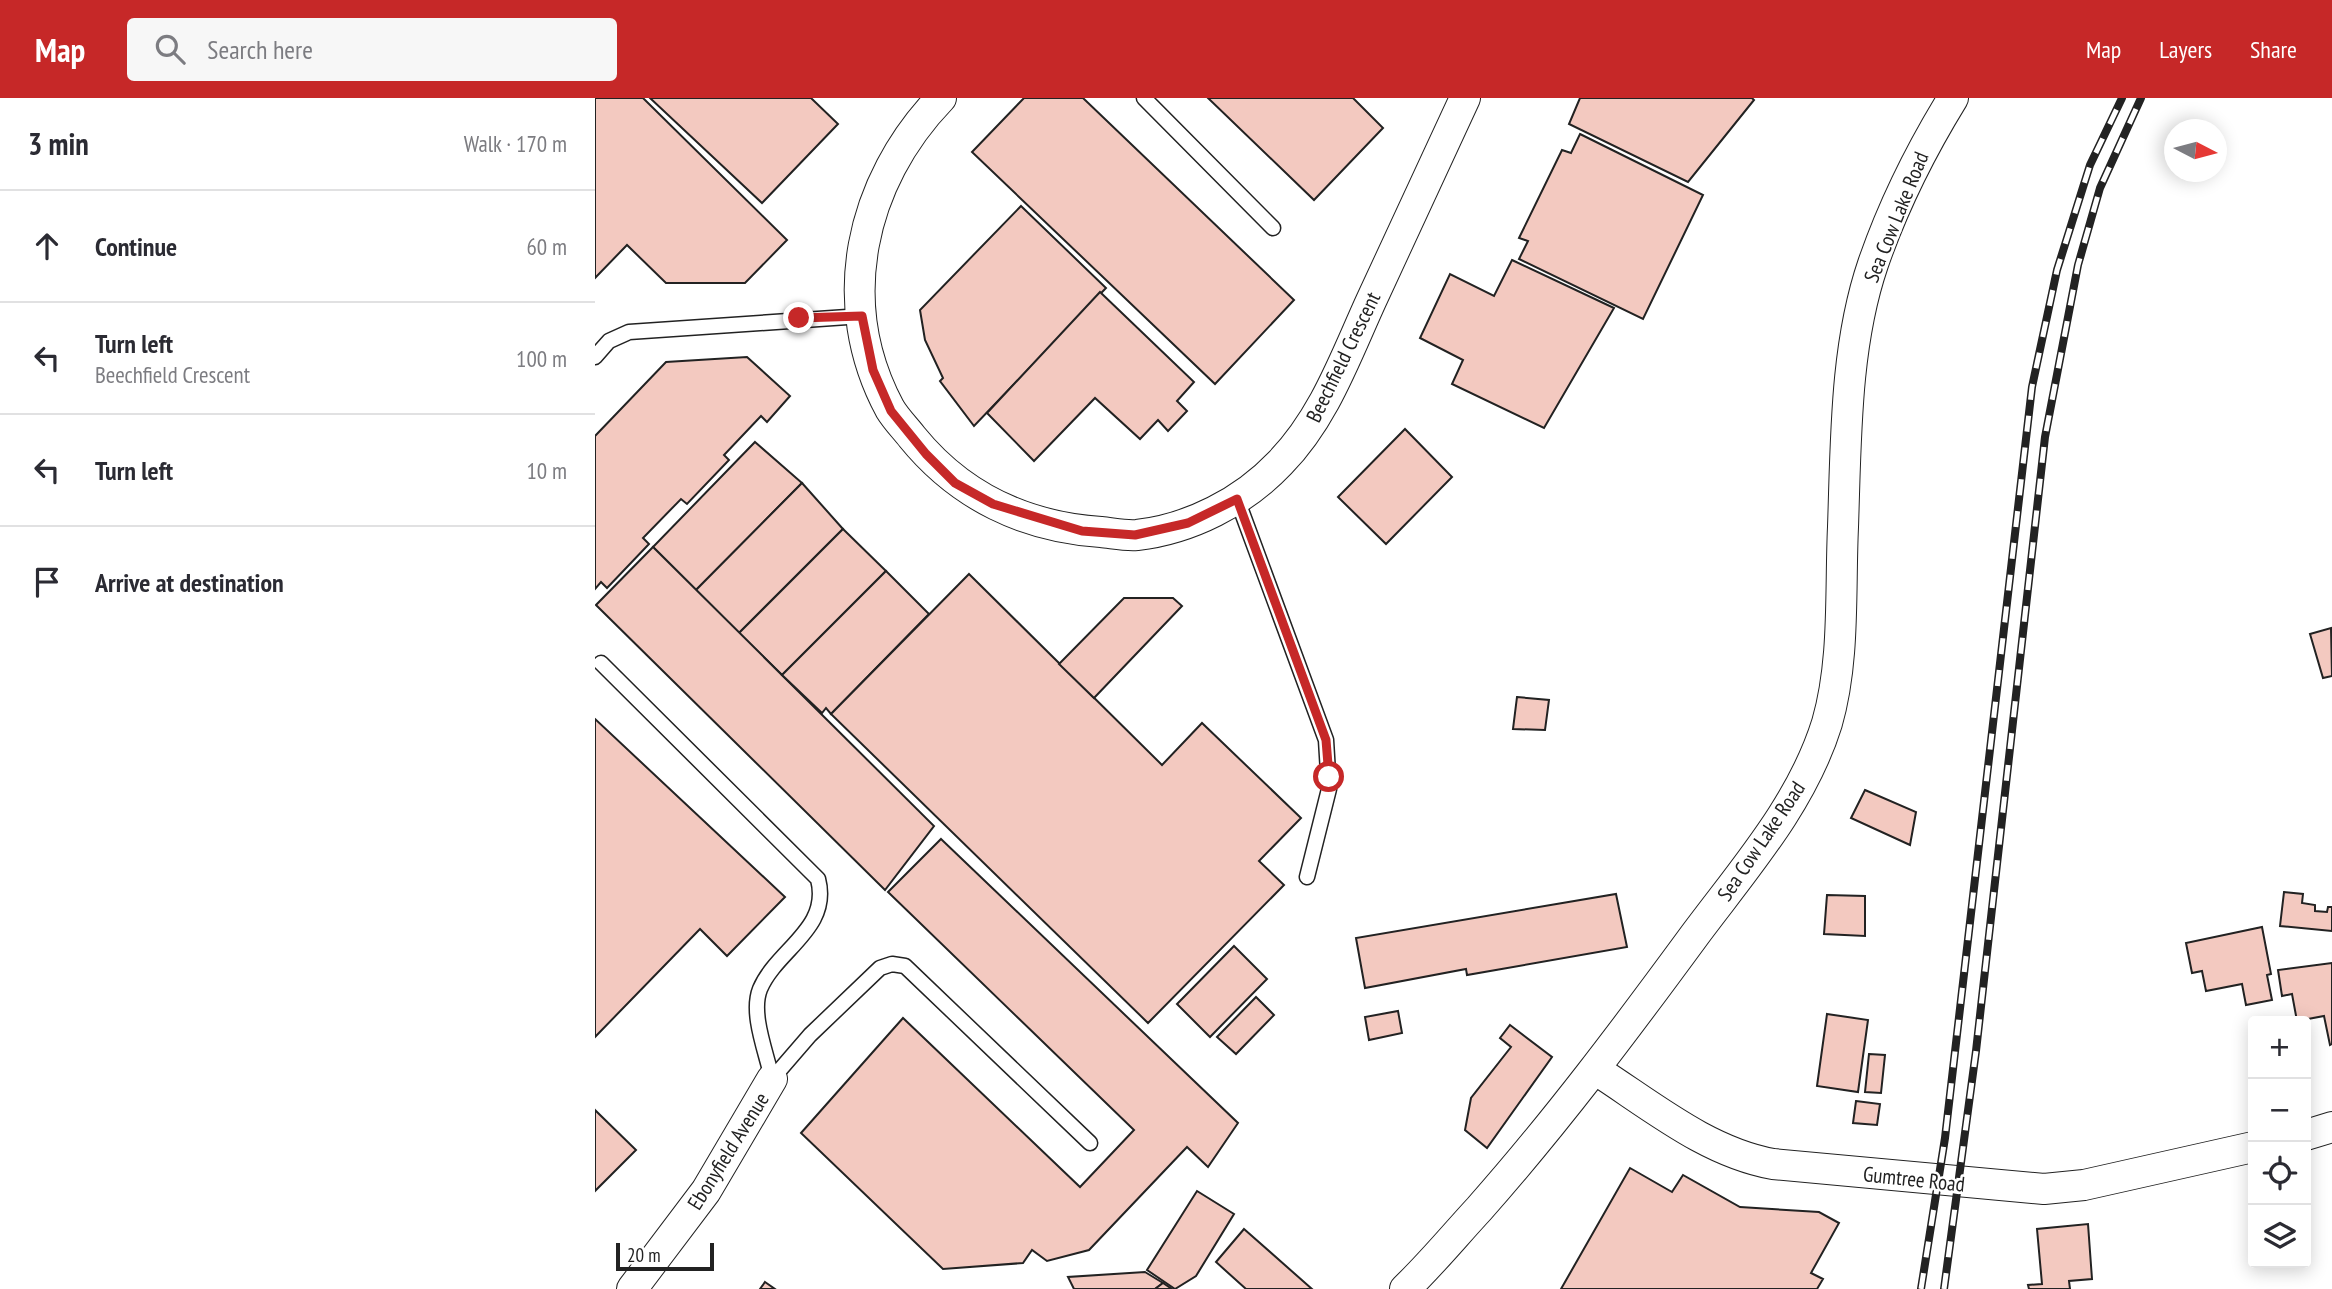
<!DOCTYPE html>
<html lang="en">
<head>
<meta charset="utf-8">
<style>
	:root { --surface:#fff; --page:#f7f7f7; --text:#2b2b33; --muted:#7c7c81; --line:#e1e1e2; --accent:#c62828 }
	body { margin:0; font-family:"PT Sans Narrow",sans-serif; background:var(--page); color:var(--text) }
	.controls { position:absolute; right:21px; bottom:21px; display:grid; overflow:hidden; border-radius:7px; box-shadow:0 4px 18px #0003 }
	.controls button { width:63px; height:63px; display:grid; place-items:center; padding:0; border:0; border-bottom:2px solid var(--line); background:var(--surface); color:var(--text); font:35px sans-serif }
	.compass { position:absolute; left:1569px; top:21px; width:63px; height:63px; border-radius:50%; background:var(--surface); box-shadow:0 4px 18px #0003; rotate:96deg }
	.scale { position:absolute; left:21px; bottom:18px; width:98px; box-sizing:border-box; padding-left:7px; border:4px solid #222; border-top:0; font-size:19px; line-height:24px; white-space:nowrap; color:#222; -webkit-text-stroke:5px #fff; paint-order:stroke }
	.stop { position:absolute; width:21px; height:21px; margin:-16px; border:5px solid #c62828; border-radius:50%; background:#fff }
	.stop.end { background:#c62828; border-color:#fff; box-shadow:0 2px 7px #0008 }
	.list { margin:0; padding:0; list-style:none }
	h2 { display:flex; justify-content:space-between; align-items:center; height:91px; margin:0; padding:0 28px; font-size:30px }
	h2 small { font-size:23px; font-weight:400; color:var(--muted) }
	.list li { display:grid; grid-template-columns:46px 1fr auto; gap:21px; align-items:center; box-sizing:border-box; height:112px; padding:0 28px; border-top:2px solid var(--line) }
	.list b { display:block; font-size:26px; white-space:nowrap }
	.list p { margin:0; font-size:23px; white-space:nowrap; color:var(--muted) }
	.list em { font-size:23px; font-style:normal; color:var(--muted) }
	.icon { flex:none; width:38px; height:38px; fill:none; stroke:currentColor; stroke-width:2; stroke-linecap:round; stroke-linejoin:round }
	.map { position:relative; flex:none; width:1737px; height:1191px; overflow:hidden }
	header { display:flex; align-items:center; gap:42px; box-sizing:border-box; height:98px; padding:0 35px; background:var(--accent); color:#fff }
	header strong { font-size:33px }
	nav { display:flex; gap:38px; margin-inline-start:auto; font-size:24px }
	.search { width:490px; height:63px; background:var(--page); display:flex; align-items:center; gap:18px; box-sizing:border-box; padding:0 24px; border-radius:7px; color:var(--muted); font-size:26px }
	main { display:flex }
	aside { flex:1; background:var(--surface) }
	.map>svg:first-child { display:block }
	.building { fill:#f3c9c0; stroke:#222; stroke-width:2 }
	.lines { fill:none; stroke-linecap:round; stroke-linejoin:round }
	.lane-casing { stroke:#222; stroke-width:17 }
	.street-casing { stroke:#222; stroke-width:32 }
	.lane { stroke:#fff; stroke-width:14 }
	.street { stroke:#fff; stroke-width:30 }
	.rail-casing { stroke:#222; stroke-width:8 }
	.rail { stroke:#fff; stroke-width:5; stroke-dasharray:16; stroke-linecap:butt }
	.route { stroke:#c62828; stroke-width:9 }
	.labels { text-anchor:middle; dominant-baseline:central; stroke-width:5; stroke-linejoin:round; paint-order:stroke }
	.street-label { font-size:21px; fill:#222; stroke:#fff }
</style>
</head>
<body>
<header>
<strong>Map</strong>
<div class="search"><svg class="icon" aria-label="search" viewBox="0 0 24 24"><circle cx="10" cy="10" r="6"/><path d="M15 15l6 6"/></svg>Search here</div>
<nav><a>Map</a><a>Layers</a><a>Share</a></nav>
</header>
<main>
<aside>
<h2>3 min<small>Walk · 170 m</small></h2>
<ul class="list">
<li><svg class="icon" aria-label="ahead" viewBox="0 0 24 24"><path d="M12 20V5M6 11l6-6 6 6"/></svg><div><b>Continue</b></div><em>60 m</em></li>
<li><svg class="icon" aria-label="left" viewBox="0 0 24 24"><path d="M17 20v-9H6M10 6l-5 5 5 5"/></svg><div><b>Turn left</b><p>Beechfield Crescent</p></div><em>100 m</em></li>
<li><svg class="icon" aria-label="left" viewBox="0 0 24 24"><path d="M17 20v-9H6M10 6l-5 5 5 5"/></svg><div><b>Turn left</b></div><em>10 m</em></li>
<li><svg class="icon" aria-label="arrive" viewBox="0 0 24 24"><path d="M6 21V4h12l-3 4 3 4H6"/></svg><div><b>Arrive at destination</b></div></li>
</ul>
</aside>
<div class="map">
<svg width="1737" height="1191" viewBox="0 0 1737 1191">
	<rect width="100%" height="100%" fill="#fff"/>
	<g class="building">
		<polygon points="0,0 48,0 192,142 150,185 71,185 32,147 0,180"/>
		<polygon points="55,0 216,0 243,26 167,105"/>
		<polygon points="429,0 488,0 699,202 620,286 377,54"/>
		<polygon points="613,0 758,0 788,30 719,102"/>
		<polygon points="985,0 1157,0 1159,2 1093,84 974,26"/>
		<polygon points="985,36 1108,97 1048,221 924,161 933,143 924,140 967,52 976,55"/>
		<polygon points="426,108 511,190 379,328 345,283 348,280 330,242 325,212"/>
		<polygon points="917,162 1019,210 949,330 857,286 868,262 825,240 855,176 899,198"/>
		<polygon points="505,194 599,284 582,303 592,313 573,333 563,322 545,341 500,300 439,363 392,315"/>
		<polygon points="152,259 195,298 172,324 166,318 129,357 134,362 92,406 86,401 48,440 54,446 12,490 6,484 0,491 0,338 71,264"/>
		<polygon points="810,331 857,379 791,446 743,399"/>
		<polygon points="160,344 207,385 101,492 58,449"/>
		<polygon points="207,385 248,431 144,535 101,492"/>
		<polygon points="248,431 291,473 187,577 144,535"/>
		<polygon points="58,449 339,728 290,792 1,507"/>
		<polygon points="291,473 334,516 236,616 231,610 227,615 187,577"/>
		<polygon points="374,476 567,667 607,625 706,720 664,763 689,787 553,925 236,616"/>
		<polygon points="529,500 578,500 587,508 499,600 464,566"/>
		<polygon points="1736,530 1737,578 1728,580 1715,536"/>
		<polygon points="922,599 954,602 950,632 918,631"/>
		<polygon points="0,621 190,799 132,858 105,831 0,939"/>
		<polygon points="1270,692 1321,714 1315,747 1256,720"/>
		<polygon points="346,741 643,1025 613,1069 592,1049 494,1152 452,1163 437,1152 428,1165 348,1171 206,1035 308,920 485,1089 539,1032 293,794"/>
		<polygon points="1689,794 1708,796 1707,805 1720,807 1720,813 1732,814 1733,809 1737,809 1737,833 1685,828"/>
		<polygon points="1021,796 1032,849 872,877 871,871 770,890 761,840"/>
		<polygon points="1232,797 1270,798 1270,838 1229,836"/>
		<polygon points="1667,829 1676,876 1672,877 1677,902 1651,907 1647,886 1611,893 1607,873 1597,875 1591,845"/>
		<polygon points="639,848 672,881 615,939 582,906"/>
		<polygon points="1737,865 1737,946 1735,947 1729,918 1702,923 1697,896 1687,898 1683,872"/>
		<polygon points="661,899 679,917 641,956 622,939"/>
		<polygon points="803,913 807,935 774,942 770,919"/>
		<polygon points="1232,916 1273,922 1263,994 1222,988"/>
		<polygon points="915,927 957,959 892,1050 870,1032 876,1000 916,949 905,940"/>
		<polygon points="1274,956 1290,957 1286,995 1270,994"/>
		<polygon points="1261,1003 1285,1006 1282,1027 1258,1025"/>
		<polygon points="0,1012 41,1052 0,1093"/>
		<polygon points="1035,1070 1077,1094 1088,1077 1145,1109 1224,1114 1244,1125 1216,1175 1228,1181 1222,1191 966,1191"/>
		<polygon points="602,1093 639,1116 601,1178 580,1191 552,1172"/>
		<polygon points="1493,1126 1497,1181 1474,1183 1475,1191 1434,1191 1433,1187 1447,1186 1442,1131"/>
		<polygon points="649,1131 717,1191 651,1191 621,1164"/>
		<polygon points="550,1174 568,1185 560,1191 479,1191 473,1179"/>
		<polygon points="170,1184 180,1191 165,1191"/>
		<polygon points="568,1185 577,1191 560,1191"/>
	</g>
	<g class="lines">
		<g class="lane-casing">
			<g id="lane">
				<polyline points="549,0 678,130"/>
				<polyline points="0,259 14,243 34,234 267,218"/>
				<polyline points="642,401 731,642 734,691 712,779"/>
				<path d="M6,565L223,781C236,831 182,851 165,891C155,916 172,956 177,981"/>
				<polyline points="177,981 215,937 285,870 297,866 310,868 495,1045"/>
			</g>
		</g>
		<g class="street-casing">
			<g id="street">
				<path d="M346,0C265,84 238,205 295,311C301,321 310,330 317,339C365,398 430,429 506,434C517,435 530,438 542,437C595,431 648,404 685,365C729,320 750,260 776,203C807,136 838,68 870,0"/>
				<path d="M1001,972C1057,1008 1112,1054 1178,1066L1449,1091L1489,1087L1658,1049"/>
				<polyline points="1711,1037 1737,1029"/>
				<polyline points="37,1191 111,1093 177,981"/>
				<path d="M810,1191C836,1166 859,1138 884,1111C961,1024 1030,932 1099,838C1148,772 1207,706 1232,625C1250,563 1245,493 1248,429C1251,342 1250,248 1278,166C1298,108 1326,52 1358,0"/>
			</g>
		</g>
		<use href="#lane" class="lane"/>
		<use href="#street" class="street"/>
		<g class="rail-casing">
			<g id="rail">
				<polyline points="1326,1191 1350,1040 1437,289 1462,172 1495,67 1527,0"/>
				<polyline points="1349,1191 1381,953 1450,339 1483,167 1505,90 1546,0"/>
			</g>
		</g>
		<use href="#rail" class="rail"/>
	</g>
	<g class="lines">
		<polyline class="route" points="204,220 267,218 278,272 296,313 331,356 360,385 398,406 487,433 540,437 593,425 642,401 731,642 734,679"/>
	</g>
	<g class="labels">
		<g class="street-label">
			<text transform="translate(1301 119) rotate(-68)">Sea Cow Lake Road</text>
			<text transform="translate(748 259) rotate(-64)">Beechfield Crescent</text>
			<text transform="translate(1166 743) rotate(-56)">Sea Cow Lake Road</text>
			<text transform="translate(133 1053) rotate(-58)">Ebonyfield Avenue</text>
			<text transform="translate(1319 1081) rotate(6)">Gumtree Road</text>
		</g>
	</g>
</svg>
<div class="controls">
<button>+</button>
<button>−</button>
<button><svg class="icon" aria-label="locate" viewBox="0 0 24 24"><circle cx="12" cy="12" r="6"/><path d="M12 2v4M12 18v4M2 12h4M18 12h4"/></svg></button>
<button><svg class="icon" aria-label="layers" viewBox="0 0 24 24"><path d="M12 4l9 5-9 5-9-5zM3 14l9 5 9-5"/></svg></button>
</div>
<svg class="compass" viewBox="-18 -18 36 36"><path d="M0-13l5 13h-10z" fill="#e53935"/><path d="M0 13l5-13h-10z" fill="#7c7c81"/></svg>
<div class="scale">20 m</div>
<div class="stop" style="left:734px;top:679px"></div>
<div class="stop end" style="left:204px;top:220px"></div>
</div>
</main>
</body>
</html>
